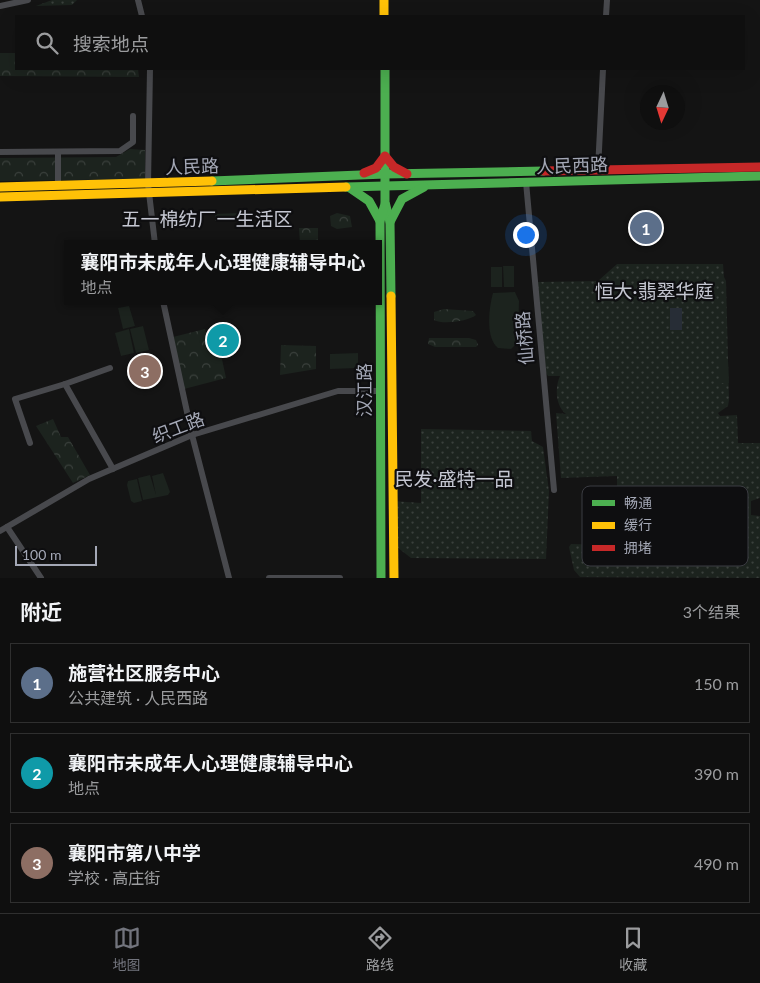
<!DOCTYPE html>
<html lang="zh">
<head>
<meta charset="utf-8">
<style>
	:root { --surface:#0f0f0f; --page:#1d1d1d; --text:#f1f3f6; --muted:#9b9c9e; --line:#2f2f2f; --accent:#72747d }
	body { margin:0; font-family:Lato,"Noto Sans SC",sans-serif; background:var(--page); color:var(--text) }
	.compass { position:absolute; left:640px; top:85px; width:45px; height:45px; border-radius:50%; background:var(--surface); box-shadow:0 5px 20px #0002; rotate:184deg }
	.scale { position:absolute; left:15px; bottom:12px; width:82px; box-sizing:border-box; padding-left:5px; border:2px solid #a4a8b6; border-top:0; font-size:14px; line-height:18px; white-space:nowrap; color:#a4a8b6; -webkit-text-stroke:4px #0e0e10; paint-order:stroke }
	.you { position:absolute; left:525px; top:234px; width:18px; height:18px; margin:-12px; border:4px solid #fff; border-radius:50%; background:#1a73e8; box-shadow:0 0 0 8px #1a73e833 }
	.badge { display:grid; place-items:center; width:32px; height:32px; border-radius:50%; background:var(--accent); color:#fff; font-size:16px; font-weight:700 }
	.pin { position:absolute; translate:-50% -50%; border:2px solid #fff; box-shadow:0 1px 5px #0006 }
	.popup { position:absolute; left:64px; top:240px; width:318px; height:65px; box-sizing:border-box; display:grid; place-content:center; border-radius:0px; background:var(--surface); filter:drop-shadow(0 1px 4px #0005); font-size:16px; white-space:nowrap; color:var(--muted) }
	.popup b { font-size:19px; color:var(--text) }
	.popup::after { content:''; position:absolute; left:50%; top:100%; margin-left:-10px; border:10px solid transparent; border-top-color:var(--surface) }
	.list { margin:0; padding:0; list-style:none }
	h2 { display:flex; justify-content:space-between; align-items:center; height:65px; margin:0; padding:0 20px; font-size:21px }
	h2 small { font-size:16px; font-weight:400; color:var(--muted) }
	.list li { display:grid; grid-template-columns:32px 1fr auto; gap:15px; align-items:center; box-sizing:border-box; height:80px; margin:0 10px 10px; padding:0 10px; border:1px solid var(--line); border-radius:0px }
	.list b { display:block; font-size:19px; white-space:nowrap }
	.list p { margin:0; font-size:16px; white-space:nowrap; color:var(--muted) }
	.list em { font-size:16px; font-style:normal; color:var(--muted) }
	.icon { flex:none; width:28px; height:28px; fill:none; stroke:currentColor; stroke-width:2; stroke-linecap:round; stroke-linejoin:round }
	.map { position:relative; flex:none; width:760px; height:578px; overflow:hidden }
	.search { position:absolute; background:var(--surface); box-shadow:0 5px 20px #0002; left:15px; right:15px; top:15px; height:55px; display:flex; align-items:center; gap:12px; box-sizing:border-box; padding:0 18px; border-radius:0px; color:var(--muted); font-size:19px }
	.sheet { height:335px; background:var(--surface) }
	nav { display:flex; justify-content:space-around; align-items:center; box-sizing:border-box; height:70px; border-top:1px solid var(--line); background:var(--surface); font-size:14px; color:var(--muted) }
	nav a { display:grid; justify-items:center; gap:2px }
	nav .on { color:var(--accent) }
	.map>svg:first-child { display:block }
	.grass { fill:url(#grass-dots) }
	.forest { fill:url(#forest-crowns) }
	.pitch { fill:#1c231e }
	.water { fill:#272d36 }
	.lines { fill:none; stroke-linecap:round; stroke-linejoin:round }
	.street { stroke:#48494d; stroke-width:6 }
	.fast { stroke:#4caf50; stroke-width:9 }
	.slow { stroke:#ffc107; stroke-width:9 }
	.jam { stroke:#c62828; stroke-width:9 }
	.labels { text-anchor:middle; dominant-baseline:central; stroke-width:4.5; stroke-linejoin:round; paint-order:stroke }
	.street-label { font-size:18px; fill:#a4a8b6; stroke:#0e0e10 }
	.neighbourhood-label { font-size:19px; fill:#c5c7d2; stroke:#0e0e10 }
	.key { fill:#0e0e10; stroke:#3b3c42; stroke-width:1 }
	.key-label { font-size:14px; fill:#a4a8b6 }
</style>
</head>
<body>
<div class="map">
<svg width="760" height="578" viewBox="0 0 760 578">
	<defs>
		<pattern id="grass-dots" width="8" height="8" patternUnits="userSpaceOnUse" patternTransform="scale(1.25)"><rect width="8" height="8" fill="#1c231e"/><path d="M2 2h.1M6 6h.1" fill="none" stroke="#3a403c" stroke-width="1.8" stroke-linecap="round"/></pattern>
		<pattern id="forest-crowns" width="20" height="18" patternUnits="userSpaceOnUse" patternTransform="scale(1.25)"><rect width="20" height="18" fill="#1c231e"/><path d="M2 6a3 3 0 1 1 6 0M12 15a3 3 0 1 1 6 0" fill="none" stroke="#3a403c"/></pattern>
	</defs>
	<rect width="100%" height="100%" fill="#141414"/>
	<g class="grass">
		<polygon points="52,0 77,0 72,5 36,6"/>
		<path d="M617,264H723L724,277L726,281L729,400L728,406L718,413L720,416L737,415L738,443H760V498L751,501V515L760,516V578L580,577L574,570L569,547L571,544L644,546L647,493L617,492V476L561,478L556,413L566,414C555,405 555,387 560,376H548L546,373L537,282L598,281Z"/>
		<polygon points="421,429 531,431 532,441 543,447 549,491 546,559 411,558 393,544 393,501 421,503"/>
	</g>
	<g class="forest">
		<polygon points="0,53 16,53 16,69 138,69 139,77 0,76"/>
		<polygon points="130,149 145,150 145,179 0,181 0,158 116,157"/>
		<polygon points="241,213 243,218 240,220 215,221 215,214"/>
		<polygon points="337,213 350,216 352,227 337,229 331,226 330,216"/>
		<polygon points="299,228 318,228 318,244 300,244"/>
		<path d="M444,309L473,311L476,315C469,321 443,325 434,320V312Z"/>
		<polygon points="205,329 208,340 214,339 220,350 226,378 184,389 173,337"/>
		<polygon points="429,338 469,338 476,340 478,345 476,347 435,347 428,344"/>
		<polygon points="281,345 316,346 316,369 280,375"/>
		<polygon points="53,419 61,437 68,437 90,475 73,483 36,426"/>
	</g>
	<g class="pitch">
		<polygon points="503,266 514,266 514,287 504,287"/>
		<rect x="491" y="267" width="11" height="20"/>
		<path d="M515,292L519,301L518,342L511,349L498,348C485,338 489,307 493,293Z"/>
		<polygon points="129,306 135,326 123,329 118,308"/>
		<polygon points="143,326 149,350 136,353 130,329"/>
		<polygon points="129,329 134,353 121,356 115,333"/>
		<polygon points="358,353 358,368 330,369 330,354"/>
		<polygon points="719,360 728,360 729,383 719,383"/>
		<polygon points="163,473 170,492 168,495 143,500 138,478 150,475 156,495 152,476"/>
		<polygon points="137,479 142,501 134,503 131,501 127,485 128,481"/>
	</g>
	<rect class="water" x="670" y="308" width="12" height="22"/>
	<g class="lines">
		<g class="street">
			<polyline points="138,0 142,16"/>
			<polyline points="0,6 28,0"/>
			<polyline points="606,16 607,0"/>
			<polyline points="150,69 148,184 155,244"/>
			<polyline points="0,152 120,151 133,142 133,116"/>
			<polyline points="598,170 603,69"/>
			<polyline points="526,182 554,490"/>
			<polyline points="58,186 58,152"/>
			<polyline points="163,301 192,435 229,578"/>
			<polyline points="65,384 110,368"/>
			<polyline points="30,443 15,399 65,384 113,469"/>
			<polyline points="7,527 41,578"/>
			<polyline points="0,531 89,479 192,435 338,391 380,391"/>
			<polyline points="269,578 340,578"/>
		</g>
		<g class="fast">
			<polyline points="385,69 385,202 390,222 391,296"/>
			<polyline points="212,181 385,174 544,171"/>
			<polyline points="346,187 760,176"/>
			<polyline points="350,188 369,201 380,221"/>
			<polyline points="390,222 402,199 424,187"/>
			<polyline points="381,578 380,221 385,204"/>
		</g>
		<g class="slow">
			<polyline points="384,0 384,16"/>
			<polyline points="0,187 212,181"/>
			<polyline points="0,197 346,187"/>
			<polyline points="391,296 394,578"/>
		</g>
		<g class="jam">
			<polyline points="544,171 760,167"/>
			<polyline points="364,173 376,168 385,156 394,167 407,174"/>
		</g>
	</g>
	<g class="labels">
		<g class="street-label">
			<text transform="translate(572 165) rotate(-2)">人民西路</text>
			<text transform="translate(192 166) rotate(-2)">人民路</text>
			<text transform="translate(524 338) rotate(-95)">仙桥路</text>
			<text transform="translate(364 390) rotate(-90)">汉江路</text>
			<text transform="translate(178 427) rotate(-21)">织工路</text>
		</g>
		<g class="neighbourhood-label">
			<text x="207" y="218">五一棉纺厂一生活区</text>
			<text x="654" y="290">恒大·翡翠华庭</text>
			<text x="454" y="478">民发·盛特一品</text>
		</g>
	</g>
	<rect x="582" y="486" width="166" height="80" rx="8" class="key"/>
	<rect x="592" y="500" width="23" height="6" fill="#4caf50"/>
	<rect x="592" y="522" width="23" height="7" fill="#ffc107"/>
	<rect x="592" y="545" width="23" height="6" fill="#c62828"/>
	<g class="key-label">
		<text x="624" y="508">畅通</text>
		<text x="624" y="530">缓行</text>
		<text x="624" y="553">拥堵</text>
	</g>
</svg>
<svg class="compass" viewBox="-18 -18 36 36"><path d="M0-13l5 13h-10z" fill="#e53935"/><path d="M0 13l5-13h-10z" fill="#9b9c9e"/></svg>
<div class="scale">100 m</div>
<div class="you"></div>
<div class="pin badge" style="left:646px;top:228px;background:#5c6f8a">1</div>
<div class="pin badge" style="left:223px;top:340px;background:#0f9aa8">2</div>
<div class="popup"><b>襄阳市未成年人心理健康辅导中心</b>地点</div>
<div class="pin badge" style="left:145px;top:371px;background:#8d6e63">3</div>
<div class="search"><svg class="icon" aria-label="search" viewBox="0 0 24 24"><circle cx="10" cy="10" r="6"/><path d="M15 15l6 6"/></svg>搜索地点</div>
</div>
<section class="sheet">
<h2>附近<small>3个结果</small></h2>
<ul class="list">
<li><span class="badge" style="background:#5c6f8a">1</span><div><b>施营社区服务中心</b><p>公共建筑 · 人民西路</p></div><em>150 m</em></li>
<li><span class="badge" style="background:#0f9aa8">2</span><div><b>襄阳市未成年人心理健康辅导中心</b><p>地点</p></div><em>390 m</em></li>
<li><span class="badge" style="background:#8d6e63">3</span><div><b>襄阳市第八中学</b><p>学校 · 高庄街</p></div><em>490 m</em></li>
</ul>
</section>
<nav>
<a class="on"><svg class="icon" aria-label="map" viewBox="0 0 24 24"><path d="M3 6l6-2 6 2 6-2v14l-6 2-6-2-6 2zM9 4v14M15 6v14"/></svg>地图</a>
<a><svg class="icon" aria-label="directions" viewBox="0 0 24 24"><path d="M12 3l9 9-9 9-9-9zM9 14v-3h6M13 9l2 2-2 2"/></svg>路线</a>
<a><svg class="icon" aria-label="saved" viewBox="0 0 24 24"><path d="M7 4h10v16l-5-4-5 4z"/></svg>收藏</a>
</nav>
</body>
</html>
